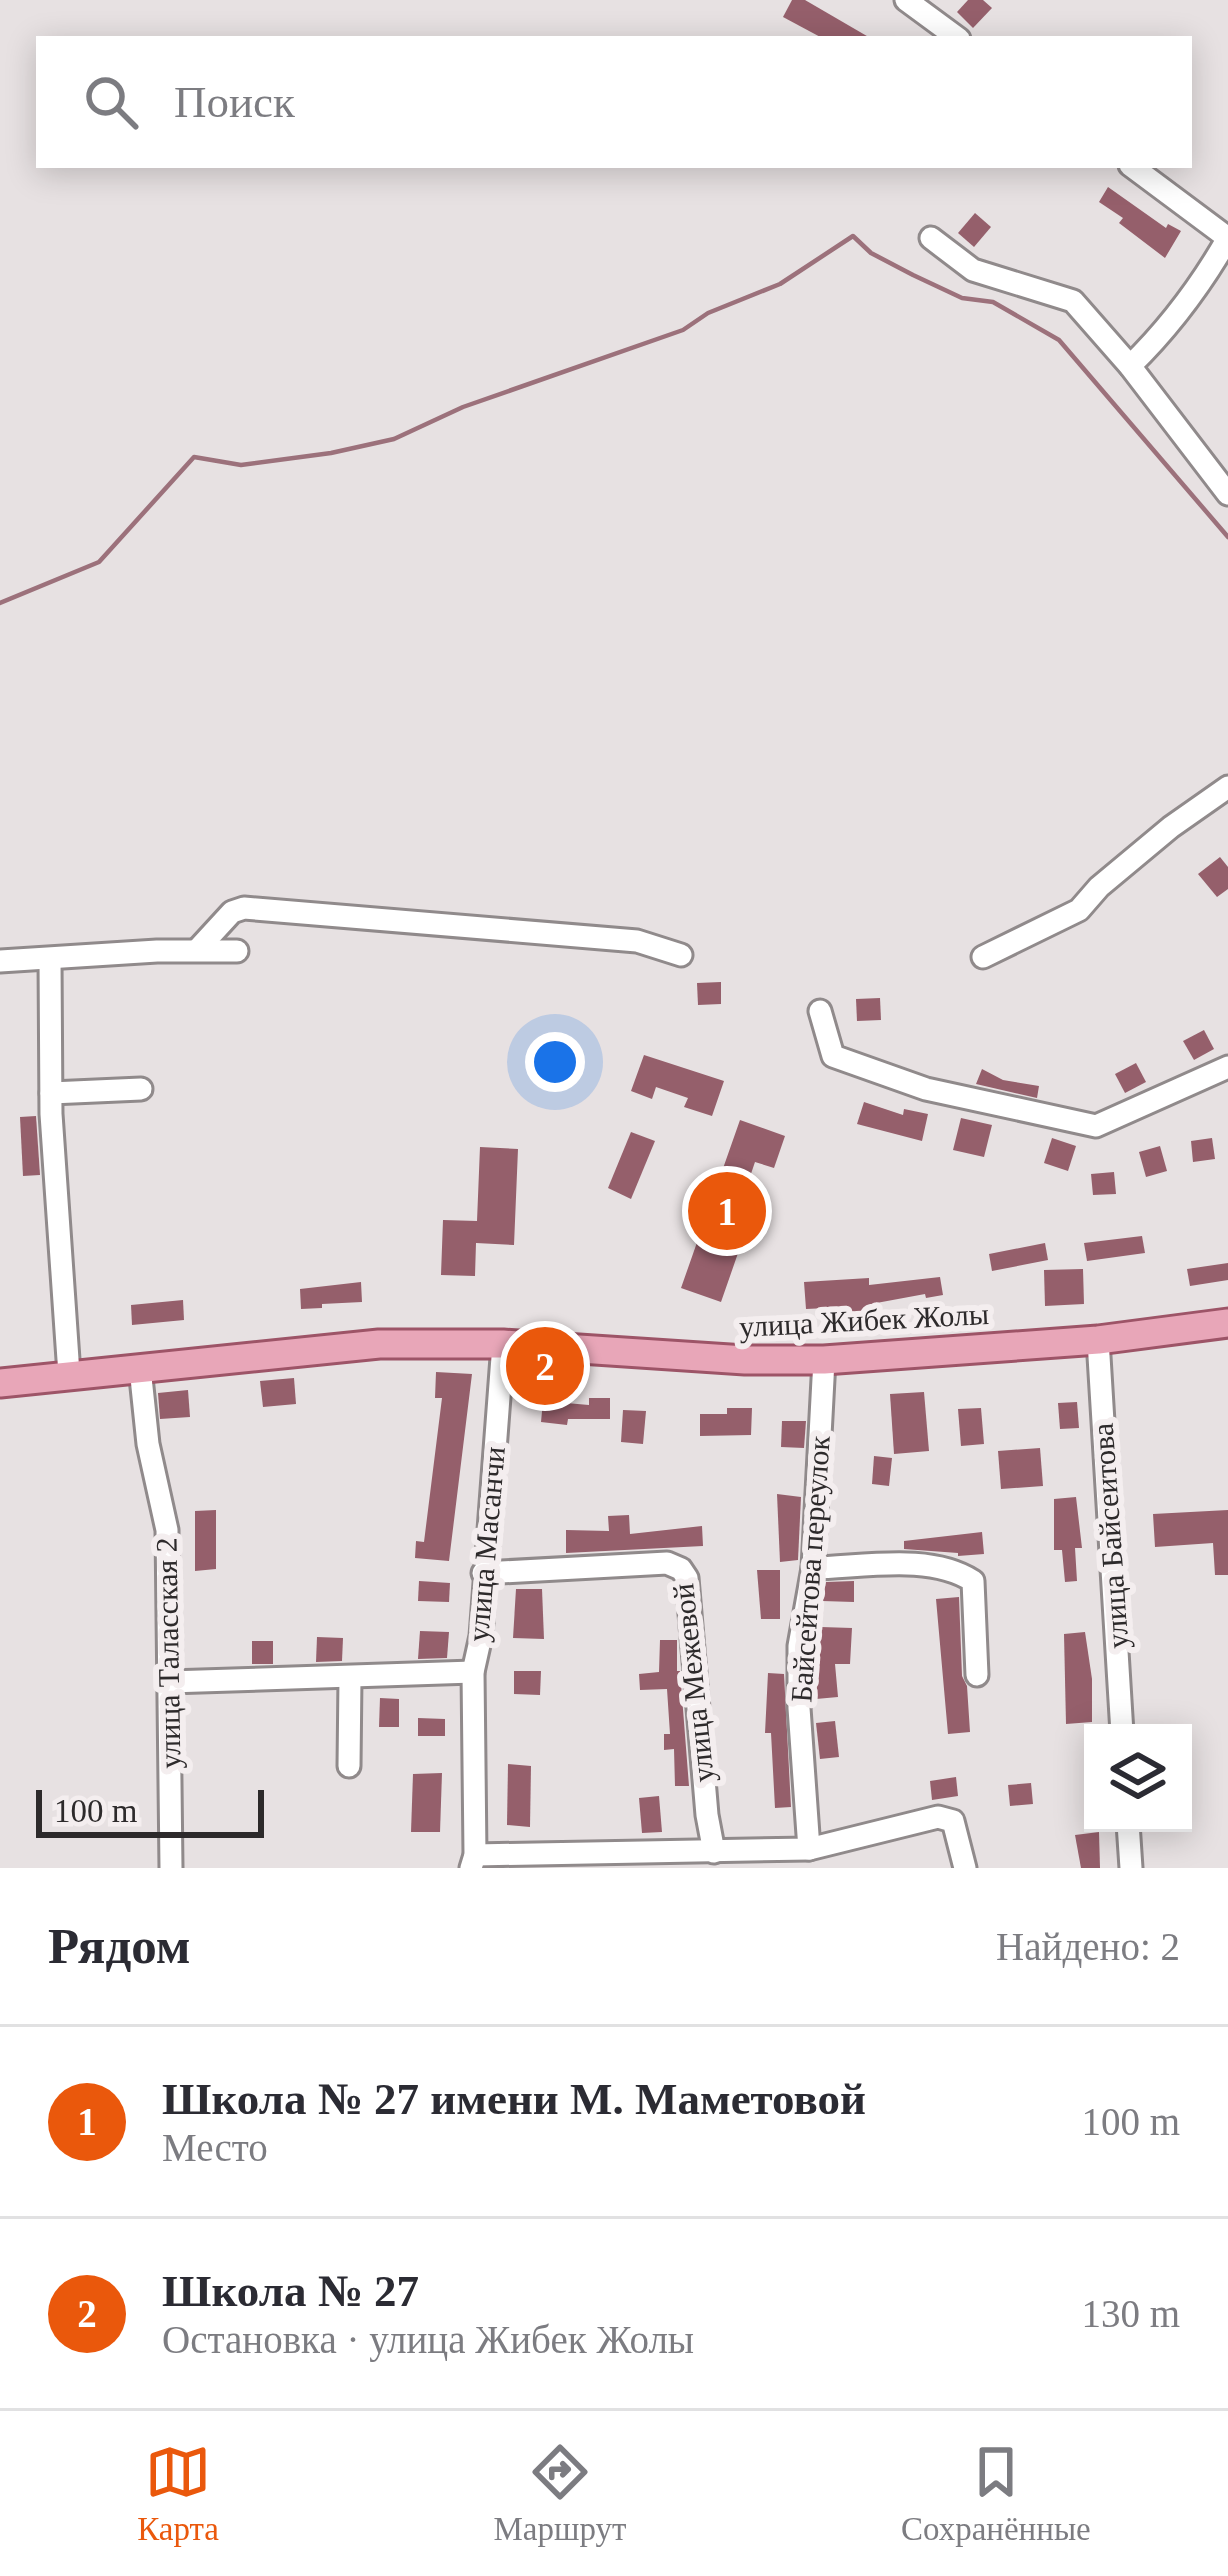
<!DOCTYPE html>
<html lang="ru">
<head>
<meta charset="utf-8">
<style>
	:root { --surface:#fff; --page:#f2f2f3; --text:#2b2b33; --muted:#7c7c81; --line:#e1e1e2; --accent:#ea580c }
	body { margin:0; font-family:"Times New Roman",serif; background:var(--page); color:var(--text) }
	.controls { position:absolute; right:36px; bottom:36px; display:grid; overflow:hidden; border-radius:0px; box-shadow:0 6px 30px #0003 }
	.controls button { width:108px; height:108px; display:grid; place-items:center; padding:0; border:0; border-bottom:3px solid var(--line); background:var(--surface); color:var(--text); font:60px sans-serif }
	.scale { position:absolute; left:36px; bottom:30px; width:228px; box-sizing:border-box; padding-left:12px; border:6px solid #2d2a2b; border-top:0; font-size:33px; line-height:42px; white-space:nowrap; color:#2d2a2b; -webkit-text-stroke:9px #f4eeef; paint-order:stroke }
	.you { position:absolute; left:555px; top:1062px; width:42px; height:42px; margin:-30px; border:9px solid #fff; border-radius:50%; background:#1a73e8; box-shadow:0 0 0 18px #1a73e833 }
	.badge { display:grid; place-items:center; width:78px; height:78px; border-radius:50%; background:var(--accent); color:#fff; font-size:39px; font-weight:700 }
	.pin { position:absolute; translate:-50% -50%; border:6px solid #fff; box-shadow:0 3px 12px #0006 }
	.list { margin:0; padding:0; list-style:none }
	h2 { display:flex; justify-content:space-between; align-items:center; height:156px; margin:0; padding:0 48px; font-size:51px }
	h2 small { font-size:39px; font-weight:400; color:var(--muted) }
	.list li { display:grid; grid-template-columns:78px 1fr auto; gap:36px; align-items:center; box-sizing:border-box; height:192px; padding:0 48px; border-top:3px solid var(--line) }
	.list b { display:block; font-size:45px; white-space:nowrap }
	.list p { margin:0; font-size:39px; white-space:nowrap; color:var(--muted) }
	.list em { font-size:39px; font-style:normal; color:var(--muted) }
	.icon { flex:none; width:66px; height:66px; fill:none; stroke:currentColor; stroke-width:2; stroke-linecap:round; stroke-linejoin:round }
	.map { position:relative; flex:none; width:1228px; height:1868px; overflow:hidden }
	.search { position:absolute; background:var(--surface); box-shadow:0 6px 30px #0003; left:36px; right:36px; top:36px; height:132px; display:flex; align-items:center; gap:30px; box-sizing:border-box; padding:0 42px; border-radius:0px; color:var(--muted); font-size:45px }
	.sheet { height:540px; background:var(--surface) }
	nav { display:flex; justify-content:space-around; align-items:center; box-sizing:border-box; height:168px; border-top:3px solid var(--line); background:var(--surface); font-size:33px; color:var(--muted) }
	nav a { display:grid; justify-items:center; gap:6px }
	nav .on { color:var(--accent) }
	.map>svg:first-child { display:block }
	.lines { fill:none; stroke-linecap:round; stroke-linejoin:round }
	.stream { stroke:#9c717b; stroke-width:4.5 }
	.building { fill:#955f6b }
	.minor-casing { stroke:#908a8b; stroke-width:27 }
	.major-casing { stroke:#9d5467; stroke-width:33 }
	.minor { stroke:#fff; stroke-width:21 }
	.major { stroke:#e8a6b8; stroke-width:27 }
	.labels { text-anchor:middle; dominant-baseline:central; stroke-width:12; stroke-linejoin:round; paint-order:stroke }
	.street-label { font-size:30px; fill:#2d2a2b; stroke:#f4eeef }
</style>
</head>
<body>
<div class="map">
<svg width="1228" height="1868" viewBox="0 0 1228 1868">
	<rect width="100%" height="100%" fill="#e7e1e2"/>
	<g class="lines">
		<polyline class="stream" points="0,603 99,562 194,457 241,465 331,453 394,439 463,407 683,330 708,313 780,284 853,236 871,253 913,275 962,298 993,302 1059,340 1228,537"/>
	</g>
	<g class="building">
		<polygon points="792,0 805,0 872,39 824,39 783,17"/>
		<polygon points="968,0 983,0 992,8 973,28 957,12"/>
		<polygon points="1108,187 1166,228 1168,224 1181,231 1165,258 1119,223 1123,218 1099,202"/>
		<polygon points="975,213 991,227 974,247 958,233"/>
		<polygon points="1220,857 1228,867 1228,889 1217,897 1198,874"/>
		<polygon points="721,982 721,1004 698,1005 697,983"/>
		<polygon points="880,998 881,1020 857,1021 856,999"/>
		<polygon points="1204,1030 1214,1049 1194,1060 1183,1041"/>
		<polygon points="644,1055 724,1081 712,1116 684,1107 688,1098 656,1087 652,1099 631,1091"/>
		<polygon points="1136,1063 1146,1082 1125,1093 1115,1074"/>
		<polygon points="982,1069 1003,1080 1039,1086 1037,1098 976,1084"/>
		<polygon points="864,1102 903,1115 904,1109 928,1114 922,1141 857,1124"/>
		<polygon points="36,1116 40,1175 23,1176 20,1117"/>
		<polygon points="961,1118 992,1125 984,1157 953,1150"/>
		<polygon points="740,1120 785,1136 774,1168 755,1162 739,1209 752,1213 721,1302 681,1288"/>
		<polygon points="631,1132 655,1141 631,1199 608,1188"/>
		<polygon points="1052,1138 1076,1146 1068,1171 1044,1163"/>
		<polygon points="1212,1138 1215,1159 1193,1162 1191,1141"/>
		<polygon points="1160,1146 1167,1171 1146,1177 1139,1152"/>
		<polygon points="480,1147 518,1149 514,1245 476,1243 475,1276 441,1275 443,1220 477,1221"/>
		<polygon points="1114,1172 1116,1194 1093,1195 1091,1174"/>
		<polygon points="1142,1236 1145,1253 1087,1261 1084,1243"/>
		<polygon points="1045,1243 1048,1260 992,1271 989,1254"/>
		<polygon points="1228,1263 1228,1280 1190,1286 1187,1269"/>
		<polygon points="1083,1269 1084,1304 1045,1306 1044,1270"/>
		<polygon points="940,1277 943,1295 926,1298 925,1294 871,1304 872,1310 850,1312 849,1307 806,1309 804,1282 869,1278 869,1285"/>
		<polygon points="361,1282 362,1302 322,1304 322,1308 301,1309 300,1289"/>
		<polygon points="183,1300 184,1320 132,1325 131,1305"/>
		<polygon points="436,1372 472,1374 449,1561 415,1558 416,1541 424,1542 442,1398 435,1398"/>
		<polygon points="294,1378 296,1404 263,1407 260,1381"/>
		<polygon points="188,1390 190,1417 160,1419 158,1393"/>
		<polygon points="924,1392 929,1451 894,1454 890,1394"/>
		<polygon points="589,1398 610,1398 610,1419 568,1419 567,1425 541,1422 543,1401 589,1405"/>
		<polygon points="1077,1402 1079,1428 1060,1429 1058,1403"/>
		<polygon points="727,1408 752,1408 751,1435 700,1436 700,1414 727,1414"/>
		<polygon points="981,1408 984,1444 961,1446 958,1409"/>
		<polygon points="623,1410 646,1411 643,1444 621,1442"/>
		<polygon points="782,1421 806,1421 804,1448 781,1447"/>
		<polygon points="1040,1448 1043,1486 1001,1489 998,1451"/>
		<polygon points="874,1456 892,1458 889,1486 872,1484"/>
		<polygon points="777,1494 801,1497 798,1560 780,1562"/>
		<polygon points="1076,1497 1082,1548 1075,1548 1077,1581 1065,1582 1062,1550 1054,1550 1054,1499"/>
		<polygon points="216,1510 216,1569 195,1571 195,1511"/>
		<polygon points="1228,1510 1228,1575 1215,1575 1213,1543 1155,1547 1153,1514"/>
		<polygon points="629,1515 630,1534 702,1526 703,1546 566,1553 566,1530 609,1531 608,1516"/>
		<polygon points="982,1532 984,1554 958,1556 958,1553 904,1549 904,1541"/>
		<polygon points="757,1570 780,1570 780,1619 761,1619"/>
		<polygon points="419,1581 450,1583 449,1602 418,1601"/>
		<polygon points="854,1581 854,1602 822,1601 826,1582"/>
		<polygon points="516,1589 542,1589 544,1639 513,1638"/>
		<polygon points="959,1597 962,1676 967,1686 970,1732 948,1734 936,1599"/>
		<polygon points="821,1627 852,1628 850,1664 835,1664 838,1697 816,1699"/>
		<polygon points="420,1631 449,1632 447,1658 418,1659"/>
		<polygon points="1085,1632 1092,1679 1092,1722 1066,1724 1064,1634"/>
		<polygon points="317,1637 343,1638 342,1661 316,1662"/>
		<polygon points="660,1640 677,1640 677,1671 680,1671 689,1786 675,1786 674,1749 664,1750 664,1734 670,1734 667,1689 640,1690 639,1674 659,1672"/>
		<rect x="252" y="1641" width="21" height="23"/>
		<polygon points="514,1671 541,1671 540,1695 514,1694"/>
		<polygon points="768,1673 784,1674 791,1807 775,1808 771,1733 765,1733"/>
		<polygon points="380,1698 399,1699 399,1727 379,1727"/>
		<polygon points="418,1718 445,1719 445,1736 418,1736"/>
		<polygon points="835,1721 839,1757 820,1759 816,1723"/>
		<polygon points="508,1764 531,1766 530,1827 507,1825"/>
		<polygon points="442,1773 440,1832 411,1832 413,1774"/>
		<polygon points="956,1777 958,1796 932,1800 930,1781"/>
		<polygon points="1031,1783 1033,1804 1010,1806 1008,1785"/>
		<polygon points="659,1796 662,1832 642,1833 639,1798"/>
		<polygon points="1099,1832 1100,1868 1081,1868 1075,1835"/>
	</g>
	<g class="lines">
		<g class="minor-casing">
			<g id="minor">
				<polyline points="906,0 959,39"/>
				<polyline points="1130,165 1228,238"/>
				<polyline points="931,238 973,270 1073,301 1130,366 1228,494"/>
				<path d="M1130,366C1170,327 1200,287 1228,238"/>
				<polyline points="198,949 232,912 244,908 637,941 681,955"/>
				<polyline points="983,957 1079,910 1099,887 1171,827 1228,787"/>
				<polyline points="50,960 51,1114 69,1374"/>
				<polyline points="0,961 157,951 237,951"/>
				<polyline points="820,1011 833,1056 926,1089 1096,1126 1228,1067"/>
				<polyline points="51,1093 141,1089"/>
				<polyline points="1098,1340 1122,1733"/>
				<polyline points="140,1368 148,1444 167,1530 171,1868"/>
				<path d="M813,1568C863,1567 930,1553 973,1581L977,1675"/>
				<polyline points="483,1573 667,1563 681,1569 687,1578 707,1815 714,1852"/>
				<polyline points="169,1682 473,1672"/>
				<polyline points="349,1766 350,1678"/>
				<polyline points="1128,1823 1131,1868"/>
				<polyline points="809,1849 799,1708 799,1646 813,1568 824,1360"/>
				<polyline points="475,1855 809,1849 938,1817 953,1821 965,1868"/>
				<polyline points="471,1868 475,1855 473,1672 481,1636 503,1344"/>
			</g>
		</g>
		<g class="major-casing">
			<polyline id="major" points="0,1383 379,1344 503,1344 745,1360 824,1360 1098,1340 1228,1323"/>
		</g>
		<use href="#minor" class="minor"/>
		<use href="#major" class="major"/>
	</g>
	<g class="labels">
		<g class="street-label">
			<text transform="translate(864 1320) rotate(-3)">улица Жибек Жолы</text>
			<text transform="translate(1110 1536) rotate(-94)">улица Байсеитова</text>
			<text transform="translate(486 1544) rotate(-85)">улица Масанчи</text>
			<text transform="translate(810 1569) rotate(-86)">Байсейтова переулок</text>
			<text transform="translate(168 1653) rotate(-91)">улица Таласская 2</text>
			<text transform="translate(693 1683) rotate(-96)">улица Межевой</text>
		</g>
	</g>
</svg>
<div class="controls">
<button><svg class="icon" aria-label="layers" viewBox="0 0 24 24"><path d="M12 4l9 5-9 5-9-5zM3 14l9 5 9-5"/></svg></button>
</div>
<div class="scale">100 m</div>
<div class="you"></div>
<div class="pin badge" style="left:727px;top:1211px">1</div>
<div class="pin badge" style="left:545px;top:1366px">2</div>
<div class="search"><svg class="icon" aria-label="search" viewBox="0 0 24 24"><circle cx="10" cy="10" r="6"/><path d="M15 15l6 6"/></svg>Поиск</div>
</div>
<section class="sheet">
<h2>Рядом<small>Найдено: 2</small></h2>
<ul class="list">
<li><span class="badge">1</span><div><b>Школа № 27 имени М. Маметовой</b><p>Место</p></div><em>100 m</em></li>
<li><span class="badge">2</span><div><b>Школа № 27</b><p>Остановка · улица Жибек Жолы</p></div><em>130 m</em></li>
</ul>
</section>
<nav>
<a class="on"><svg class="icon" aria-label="map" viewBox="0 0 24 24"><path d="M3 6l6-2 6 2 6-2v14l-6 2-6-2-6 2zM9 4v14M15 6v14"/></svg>Карта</a>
<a><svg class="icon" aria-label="directions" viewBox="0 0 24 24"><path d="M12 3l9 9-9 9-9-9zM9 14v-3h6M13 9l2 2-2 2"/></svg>Маршрут</a>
<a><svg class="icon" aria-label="saved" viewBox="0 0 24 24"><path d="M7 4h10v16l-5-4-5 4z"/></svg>Сохранённые</a>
</nav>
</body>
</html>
